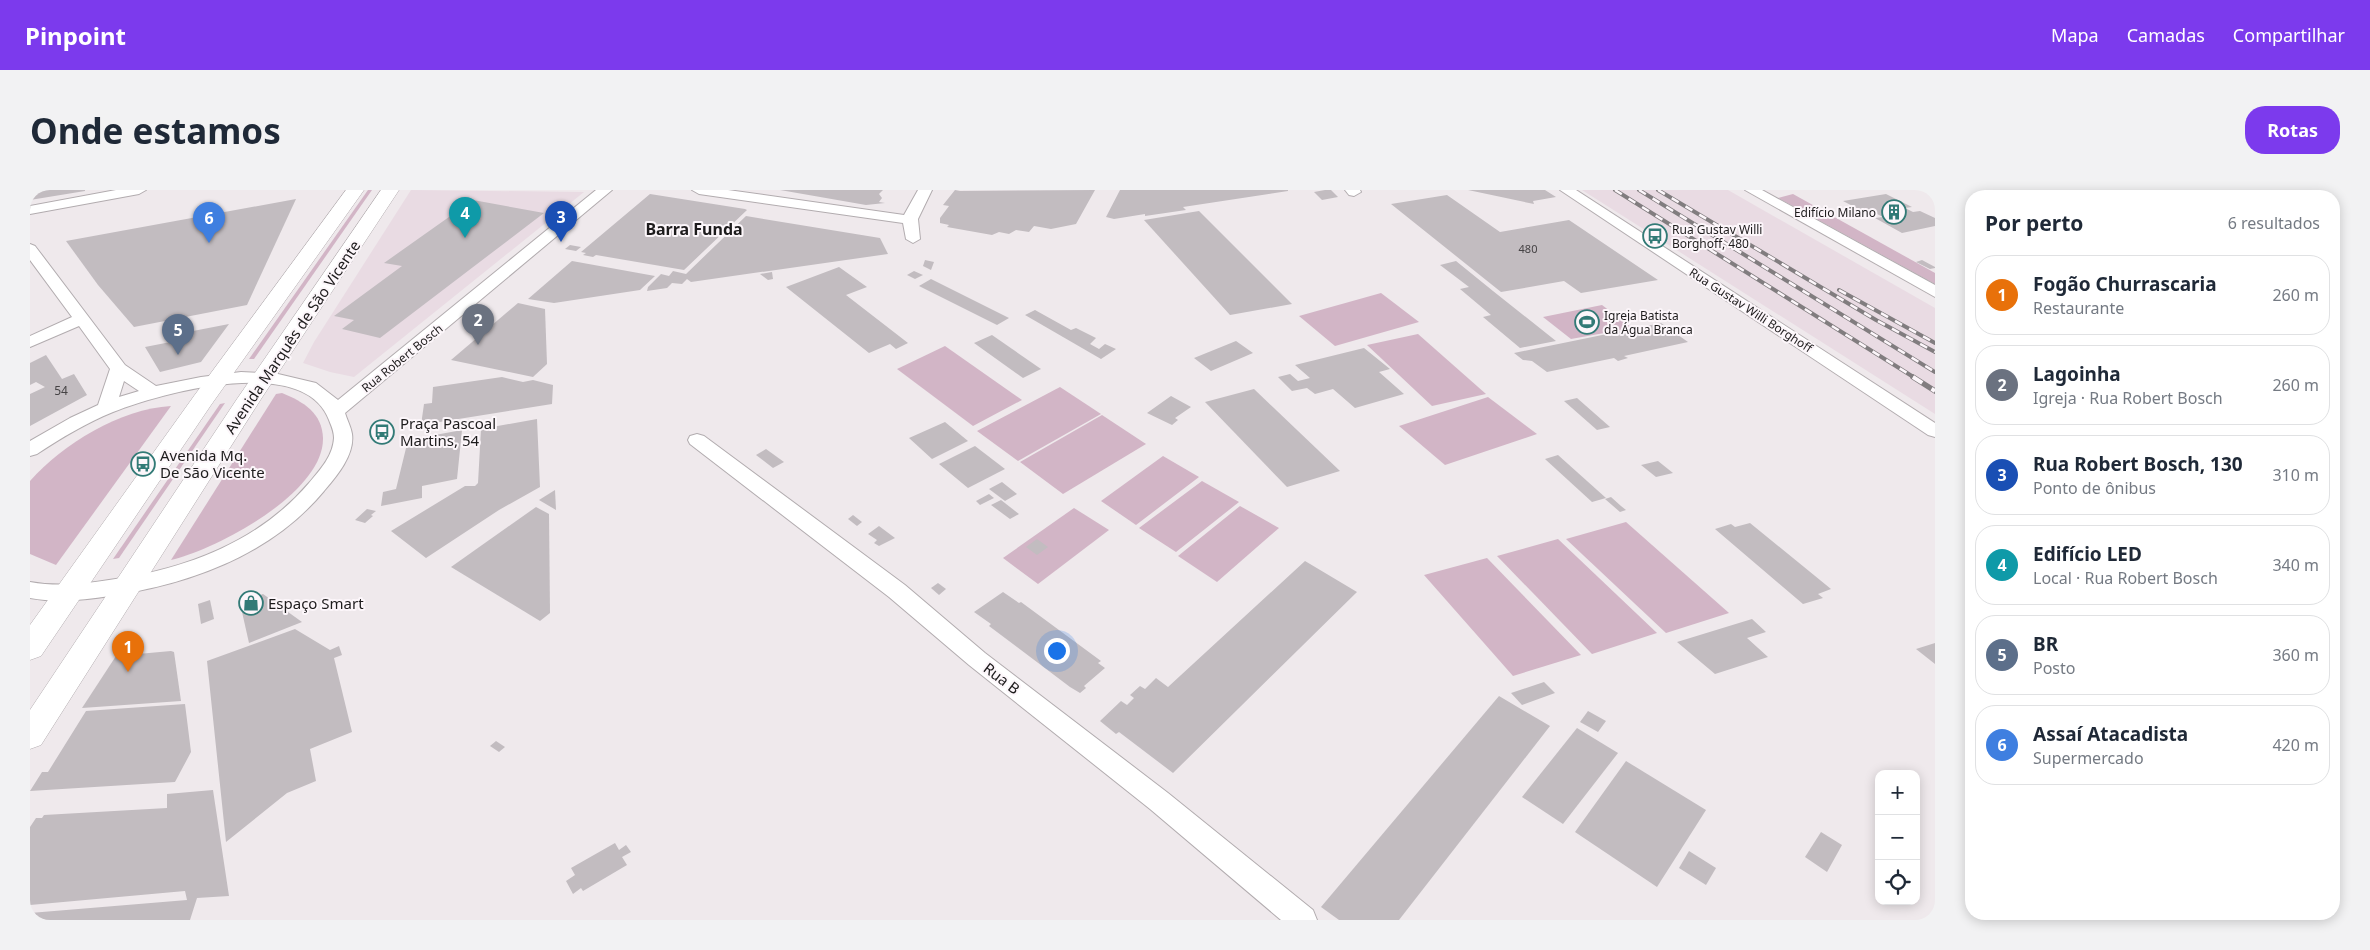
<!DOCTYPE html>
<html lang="pt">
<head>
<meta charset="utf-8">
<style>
	:root { --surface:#fff; --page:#f2f2f3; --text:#1f2937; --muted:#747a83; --line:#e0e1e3; --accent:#7c3aed }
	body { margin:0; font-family:"Noto Sans",sans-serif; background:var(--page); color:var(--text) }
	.controls { position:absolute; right:15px; bottom:15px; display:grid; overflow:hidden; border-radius:10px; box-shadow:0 2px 12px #0003 }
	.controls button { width:45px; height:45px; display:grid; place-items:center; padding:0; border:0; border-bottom:1px solid var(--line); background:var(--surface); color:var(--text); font:25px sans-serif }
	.you { position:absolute; left:1026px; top:460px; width:18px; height:18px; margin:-12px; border:4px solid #fff; border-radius:50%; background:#1a73e8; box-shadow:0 0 0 8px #1a73e833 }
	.badge { display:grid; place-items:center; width:32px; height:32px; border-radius:50%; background:var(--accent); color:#fff; font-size:16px; font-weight:700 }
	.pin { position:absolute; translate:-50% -41px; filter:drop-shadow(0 1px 2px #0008) }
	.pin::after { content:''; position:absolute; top:26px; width:18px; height:15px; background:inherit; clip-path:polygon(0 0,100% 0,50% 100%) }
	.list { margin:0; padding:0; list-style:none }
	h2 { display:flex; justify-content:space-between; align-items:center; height:65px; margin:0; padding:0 20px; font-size:21px }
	h2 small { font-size:16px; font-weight:400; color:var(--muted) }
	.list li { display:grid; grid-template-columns:32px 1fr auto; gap:15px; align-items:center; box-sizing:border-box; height:80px; margin:0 10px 10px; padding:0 10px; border:1px solid var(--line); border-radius:20px }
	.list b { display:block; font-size:19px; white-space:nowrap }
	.list p { margin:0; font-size:16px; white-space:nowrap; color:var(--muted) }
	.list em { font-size:16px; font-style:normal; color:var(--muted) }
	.icon { flex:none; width:28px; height:28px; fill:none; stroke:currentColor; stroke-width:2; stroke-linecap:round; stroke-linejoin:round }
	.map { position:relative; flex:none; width:1905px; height:730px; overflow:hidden; border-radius:20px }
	header { display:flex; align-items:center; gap:30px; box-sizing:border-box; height:70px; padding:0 25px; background:var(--accent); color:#fff }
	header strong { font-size:24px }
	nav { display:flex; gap:28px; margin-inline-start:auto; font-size:18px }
	.intro { display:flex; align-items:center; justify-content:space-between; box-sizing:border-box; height:120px; padding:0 30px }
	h1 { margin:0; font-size:35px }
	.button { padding:12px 22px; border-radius:20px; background:var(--accent); color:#fff; font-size:18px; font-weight:700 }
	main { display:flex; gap:30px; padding:0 30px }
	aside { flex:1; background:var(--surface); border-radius:20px; box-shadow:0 2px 12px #0003 }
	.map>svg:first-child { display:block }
	.built { fill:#e9dbe3 }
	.green { fill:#d2b5c6 }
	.building { fill:#c2bcc0 }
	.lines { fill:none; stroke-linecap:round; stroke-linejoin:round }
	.minor-casing { stroke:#b2acaf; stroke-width:2 }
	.major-casing { stroke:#b2acaf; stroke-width:1 }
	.minor { fill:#fff; fill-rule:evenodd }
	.major { fill:#fff; fill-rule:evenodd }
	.rail-far1-casing { stroke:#817d7f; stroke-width:4 }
	.rail-casing { stroke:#817d7f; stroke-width:5.5 }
	.rail-far1 { stroke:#fcf6fa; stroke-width:2.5; stroke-dasharray:8; stroke-linecap:butt }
	.rail { stroke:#fcf6fa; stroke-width:4; stroke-dasharray:11; stroke-linecap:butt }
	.labels { text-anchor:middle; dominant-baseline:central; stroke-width:4; stroke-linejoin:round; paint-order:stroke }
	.far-number-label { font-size:11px; fill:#464345 }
	.far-poi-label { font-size:12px; fill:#1d1b1c; stroke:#fcf6fa; text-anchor:start }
	.far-street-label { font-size:12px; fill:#1d1b1c; stroke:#fcf6fa }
	.number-label { font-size:12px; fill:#464345 }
	.street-label { font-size:15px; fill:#1d1b1c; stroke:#fcf6fa }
	.poi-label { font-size:15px; fill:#1d1b1c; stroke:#fcf6fa; text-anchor:start }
	.far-district-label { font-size:16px; font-weight:bold; fill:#1d1b1c; stroke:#fcf6fa }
</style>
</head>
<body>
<header>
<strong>Pinpoint</strong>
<nav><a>Mapa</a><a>Camadas</a><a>Compartilhar</a></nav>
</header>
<div class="intro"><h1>Onde estamos</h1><a class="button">Rotas</a></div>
<main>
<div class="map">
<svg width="1905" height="730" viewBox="0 0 1905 730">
	<rect width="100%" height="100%" fill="#efe9ec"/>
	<g class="built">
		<polygon points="381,0 554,2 324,187 300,182 273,173 284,152"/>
		<polygon points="1552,0 1698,0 1905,118 1905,224"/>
	</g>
	<g class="green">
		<polygon points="338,0 342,0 224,169 219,169"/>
		<polygon points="1763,4 1905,83 1905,94 1748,8"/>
		<polygon points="1351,103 1389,132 1305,156 1269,126"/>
		<polygon points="1572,115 1602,138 1541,149 1513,127"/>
		<polygon points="1388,144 1456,204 1402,216 1337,155"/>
		<polygon points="915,156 992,210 943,236 867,179"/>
		<polygon points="1030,197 1071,224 988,271 947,241"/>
		<path d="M252,203C274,212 292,223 293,248C294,303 187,359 141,370L246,204Z"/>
		<polygon points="1458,207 1507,244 1415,275 1369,236"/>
		<polygon points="195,213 89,368 83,369 190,214"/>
		<path d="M141,216L26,375L0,364V291C33,254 90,219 141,216Z"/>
		<polygon points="1072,225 1116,254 1033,304 990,272"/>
		<polygon points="1133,266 1169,287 1106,335 1071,311"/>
		<polygon points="1172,291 1209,312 1146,362 1109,338"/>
		<polygon points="1210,316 1249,338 1187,392 1148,366"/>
		<polygon points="1044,318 1079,340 1008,394 973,368"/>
		<polygon points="1596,332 1699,423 1636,443 1536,349"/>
		<polygon points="1528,349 1627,443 1562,464 1467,366"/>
		<polygon points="1457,368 1551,465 1483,486 1394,385"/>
	</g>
	<g class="building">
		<polygon points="0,0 55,0 55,1 0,10"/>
		<polygon points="750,0 853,0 849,4 852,8 849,12 855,13 836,15"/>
		<polygon points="925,0 930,1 1065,0 1046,34 1021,39 1004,36 999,42 986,40 979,44 969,42 962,45 917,37 919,35 910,33 910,28 919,16 913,15"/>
		<polygon points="1090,0 1258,0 1258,1 1153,17 1156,20 1115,26 1115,24 1084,29 1076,27"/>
		<polygon points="1295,0 1301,0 1308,7 1292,10 1284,2"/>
		<polygon points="1438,0 1515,0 1526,7 1503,11 1504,14"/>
		<polygon points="620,4 715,19 717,20 654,80 566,65 563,67 553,65 556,63 551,62"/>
		<polygon points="1856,4 1882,17 1875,18 1883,22 1890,21 1905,28 1905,36 1872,43 1845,28 1853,27 1845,23 1838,24 1813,11"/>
		<polygon points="1417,5 1470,42 1539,30 1628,90 1551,103 1534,91 1471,102 1361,14"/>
		<polygon points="266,9 217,115 104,137 68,95 36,51"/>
		<polygon points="443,10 514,23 350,148 312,139 324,130 304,126 372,76 354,73"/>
		<polygon points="1169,21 1262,114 1200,125 1114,30"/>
		<polygon points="716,26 850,48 858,64 661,92 657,89 652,94 642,93 637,98 617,101 618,97 631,84 639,86 643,81 656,84"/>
		<polygon points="540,55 551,57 546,61 535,59"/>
		<polygon points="895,70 904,72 901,80 893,76"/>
		<polygon points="1892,70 1905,77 1905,78 1900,79 1886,72"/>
		<polygon points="542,71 625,86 610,100 524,113 498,109"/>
		<polygon points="1426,71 1463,101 1526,151 1490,158 1453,127 1461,125 1430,99 1439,97 1410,75"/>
		<polygon points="809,77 837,97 816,105 878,153 866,159 860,154 839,163 756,97"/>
		<polygon points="884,81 893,85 885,89 877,85"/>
		<polygon points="742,82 743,89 738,90 730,84"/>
		<polygon points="901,89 979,128 967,135 889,96"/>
		<polygon points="488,113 515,119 517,174 503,187 421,170"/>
		<polygon points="1005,120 1041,140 1046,138 1066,148 1060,154 1069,159 1075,154 1086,159 1071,169 995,125"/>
		<polygon points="1631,133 1658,152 1594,166 1598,168 1588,171 1584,168 1517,182 1502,171 1493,170 1484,163"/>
		<polygon points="199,134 171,172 130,182 115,157 161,148 163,141"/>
		<polygon points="962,145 1011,179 993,188 944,153"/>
		<polygon points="1206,151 1223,163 1181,181 1164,168"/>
		<polygon points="1334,158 1360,179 1349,182 1374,204 1325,218 1303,199 1285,204 1277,198 1262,201 1248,187 1260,184 1268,191 1280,188 1265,175"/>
		<polygon points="16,165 32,189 44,184 57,205 0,236 0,204 15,197 6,192 0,195 0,173"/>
		<polygon points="472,187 493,192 503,190 523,195 522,214 391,235 394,214 402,213 403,197"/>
		<polygon points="1224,199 1310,281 1257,297 1175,212"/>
		<polygon points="1141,206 1161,217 1145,228 1148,230 1142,235 1117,223"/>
		<polygon points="1547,208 1580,237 1567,240 1534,211"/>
		<polygon points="507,229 510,297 469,320 396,368 361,341 435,296 445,296 448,293 451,239"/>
		<polygon points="915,232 938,251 902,269 879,248"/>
		<polygon points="432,240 427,289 392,296 392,308 351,316 353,302 366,299 378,250"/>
		<polygon points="945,256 975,279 938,298 909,274"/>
		<polygon points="736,259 754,272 743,278 726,265"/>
		<polygon points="1528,265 1576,308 1562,312 1515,269"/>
		<polygon points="1628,271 1643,283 1626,287 1611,275"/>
		<polygon points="972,292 987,304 975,311 959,299"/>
		<polygon points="525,300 526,320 509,310"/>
		<polygon points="959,304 964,308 950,315 946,311"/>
		<polygon points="1581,307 1591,316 1596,320 1590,322 1575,309"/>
		<polygon points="971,310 989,324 980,329 961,315"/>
		<polygon points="506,317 519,324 520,423 510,431 421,377"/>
		<polygon points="337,319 346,321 341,325 343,326 335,333 325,330"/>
		<polygon points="823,325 832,332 827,336 818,329"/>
		<polygon points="1720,333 1801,399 1788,404 1793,408 1773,414 1685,339 1701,334 1705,337"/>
		<polygon points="849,336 865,348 849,356 844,353 847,350 838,344"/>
		<polygon points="1007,349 1018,357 1007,365 996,357"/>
		<polygon points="1275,371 1327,402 1143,583 1089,542 1086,544 1070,531 1091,511 1097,515 1104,508 1100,505 1110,496 1115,499 1126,488 1138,497"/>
		<polygon points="908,393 916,399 909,405 901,398"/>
		<polygon points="973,402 989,413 991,412 1071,471 1068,473 1075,478 1054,496 1056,498 1050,503 1040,497 959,436 961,434 944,422"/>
		<polygon points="233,404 272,432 219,453 210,413"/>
		<polygon points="180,410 184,429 171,434 168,414"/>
		<polygon points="1722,429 1736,442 1717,448 1738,467 1685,484 1647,452"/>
		<polygon points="265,439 300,460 309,456 312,465 304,468 322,542 280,559 286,591 257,603 196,652 177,471"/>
		<polygon points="1905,453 1905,474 1886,459"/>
		<polygon points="141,461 144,462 151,511 52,518 86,466"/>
		<polygon points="1514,492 1525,503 1492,515 1481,503"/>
		<polygon points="1469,506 1520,536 1369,730 1309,730 1291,717"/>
		<polygon points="155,514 161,562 145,592 0,601 12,582 18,582 56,521"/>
		<polygon points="1558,521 1576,531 1568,542 1550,532"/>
		<polygon points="1547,538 1588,563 1533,634 1492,607"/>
		<polygon points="466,551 475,557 469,562 460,556"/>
		<polygon points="1596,571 1676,620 1627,697 1545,642"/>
		<polygon points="183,600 199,706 167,708 160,730 0,730 0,723 157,710 155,701 0,715 0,637 6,628 12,628 14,625 137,618 137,604"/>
		<polygon points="1791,642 1812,655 1797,682 1775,667"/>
		<polygon points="585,653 589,660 596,655 601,662 592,667 597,675 553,701 551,698 543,704 536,691 545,685 541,678"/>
		<polygon points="1659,661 1686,678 1676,695 1649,678"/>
	</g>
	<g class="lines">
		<g class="minor-casing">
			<g id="minor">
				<polygon points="86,0 116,0 109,4 0,24 0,16"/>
				<path d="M566,0H582L315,223C317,230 321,237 322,244C325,265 306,287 294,301C241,365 160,394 80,406C53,410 27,413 0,408V392C27,397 53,394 79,390C154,380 229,352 279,293C290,280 303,266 304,248C304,241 301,235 299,230C274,163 131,203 83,222C56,233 31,248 7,264L0,266V251L40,228L68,215L80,179L49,136L0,157V146L42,127L0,70V54L5,56L95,175L126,196L171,187L211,182L248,184L286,193L308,210ZM94,191L109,201L89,207Z"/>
				<polygon points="662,0 698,0 874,25 888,0 902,0 888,29 890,49 883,53 876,49 873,33 669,4"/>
				<polygon points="1315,0 1330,0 1331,2 1324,6 1319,5"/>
				<polygon points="1530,0 1546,0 1905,233 1905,247 1898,245"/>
				<polygon points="1715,0 1732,0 1905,95 1905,107"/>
				<polygon points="667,244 674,246 875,395 955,463 1138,603 1283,720 1287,730 1251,730 1120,619 939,475 859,407 660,254 658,250 660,246"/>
			</g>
		</g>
		<g class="major-casing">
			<g id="major">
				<polygon points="316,0 334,0 181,215 11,466 0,470 0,435 164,206"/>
				<polygon points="351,0 369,0 231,209 11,555 0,559 0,520 207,209"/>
			</g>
		</g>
		<use href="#minor" class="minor"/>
		<use href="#major" class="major"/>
		<g class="rail-far1-casing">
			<g id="rail-far1">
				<polyline points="1585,0 1885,188"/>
				<polyline points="1609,0 1905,182"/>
				<polyline points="1628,0 1846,130 1905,162"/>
				<polyline points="1809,100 1905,153"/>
			</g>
		</g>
		<g class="rail-casing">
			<polyline id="rail" points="1883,187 1905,201"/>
		</g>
		<use href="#rail-far1" class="rail-far1"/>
		<use href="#rail" class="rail"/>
	</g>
	<defs>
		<g id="building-ring" transform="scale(1.25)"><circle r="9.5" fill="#fcf6fa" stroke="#327a76" stroke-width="1.5"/><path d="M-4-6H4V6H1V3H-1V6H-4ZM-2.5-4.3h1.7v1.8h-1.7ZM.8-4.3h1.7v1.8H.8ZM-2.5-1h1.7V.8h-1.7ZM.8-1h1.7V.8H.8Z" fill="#327a76"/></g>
		<g id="bus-ring" transform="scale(1.25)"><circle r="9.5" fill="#fcf6fa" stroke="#327a76" stroke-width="1.5"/><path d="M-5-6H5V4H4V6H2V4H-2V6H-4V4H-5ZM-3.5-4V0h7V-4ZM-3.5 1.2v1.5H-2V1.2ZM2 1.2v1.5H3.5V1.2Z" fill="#327a76"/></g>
		<g id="stadium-ring" transform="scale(1.25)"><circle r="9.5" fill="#fcf6fa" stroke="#327a76" stroke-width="1.5"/><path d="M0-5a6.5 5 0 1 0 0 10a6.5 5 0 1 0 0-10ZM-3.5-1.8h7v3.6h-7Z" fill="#327a76"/></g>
		<g id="shop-ring" transform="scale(1.25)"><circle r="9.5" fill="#fcf6fa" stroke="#327a76" stroke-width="1.5"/><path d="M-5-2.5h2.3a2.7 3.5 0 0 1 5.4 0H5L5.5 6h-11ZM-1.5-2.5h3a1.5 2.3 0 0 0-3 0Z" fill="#327a76"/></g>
	</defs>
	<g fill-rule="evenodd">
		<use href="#building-ring" x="1864" y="22"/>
		<use href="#bus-ring" x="1625" y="46"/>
		<use href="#stadium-ring" x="1557" y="132"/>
		<use href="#bus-ring" x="352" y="242"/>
		<use href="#bus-ring" x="113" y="274"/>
		<use href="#shop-ring" x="221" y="413"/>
	</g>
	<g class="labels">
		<g class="far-number-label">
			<text x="1498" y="58">480</text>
		</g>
		<g class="far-poi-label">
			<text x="1846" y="22" text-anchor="end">Edifício Milano</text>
			<text x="1642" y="39">Rua Gustav Willi<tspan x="1642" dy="14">Borghoff, 480</tspan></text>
			<text x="1574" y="125">Igreja Batista<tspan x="1574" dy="14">da Água Branca</tspan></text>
		</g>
		<g class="far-street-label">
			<text transform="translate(1721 120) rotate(33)">Rua Gustav Willi Borghoff</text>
			<text transform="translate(372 168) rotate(-39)">Rua Robert Bosch</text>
		</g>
		<g class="number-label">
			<text x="31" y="200">54</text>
		</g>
		<g class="street-label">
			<text transform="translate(262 147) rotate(-56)">Avenida Marquês de São Vicente</text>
			<text transform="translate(972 488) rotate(37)">Rua B</text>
		</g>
		<g class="poi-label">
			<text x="370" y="233">Praça Pascoal<tspan x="370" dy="17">Martins, 54</tspan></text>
			<text x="130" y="265">Avenida Mq.<tspan x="130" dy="17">De São Vicente</tspan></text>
			<text x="238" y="413">Espaço Smart</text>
		</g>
		<g class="far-district-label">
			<text x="664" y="39">Barra Funda</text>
		</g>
	</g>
</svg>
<div class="controls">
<button>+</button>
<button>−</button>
<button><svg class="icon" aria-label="locate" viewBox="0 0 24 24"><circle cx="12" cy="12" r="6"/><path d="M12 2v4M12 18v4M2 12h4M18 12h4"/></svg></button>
</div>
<div class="you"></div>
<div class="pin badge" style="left:98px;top:482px;background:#e8710a">1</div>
<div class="pin badge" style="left:448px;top:155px;background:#6b7280">2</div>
<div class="pin badge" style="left:531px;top:52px;background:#1a4fb4">3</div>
<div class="pin badge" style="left:435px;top:48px;background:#0f9aa8">4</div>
<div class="pin badge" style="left:148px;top:165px;background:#5c6f8a">5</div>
<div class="pin badge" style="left:179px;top:53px;background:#3f7fe0">6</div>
</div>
<aside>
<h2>Por perto<small>6 resultados</small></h2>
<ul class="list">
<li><span class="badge" style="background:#e8710a">1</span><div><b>Fogão Churrascaria</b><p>Restaurante</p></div><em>260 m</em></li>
<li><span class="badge" style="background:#6b7280">2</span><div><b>Lagoinha</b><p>Igreja · Rua Robert Bosch</p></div><em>260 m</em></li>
<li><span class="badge" style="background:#1a4fb4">3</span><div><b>Rua Robert Bosch, 130</b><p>Ponto de ônibus</p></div><em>310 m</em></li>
<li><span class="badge" style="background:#0f9aa8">4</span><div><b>Edifício LED</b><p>Local · Rua Robert Bosch</p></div><em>340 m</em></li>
<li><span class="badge" style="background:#5c6f8a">5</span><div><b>BR</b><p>Posto</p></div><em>360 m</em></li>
<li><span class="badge" style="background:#3f7fe0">6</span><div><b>Assaí Atacadista</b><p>Supermercado</p></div><em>420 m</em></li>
</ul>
</aside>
</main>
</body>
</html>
